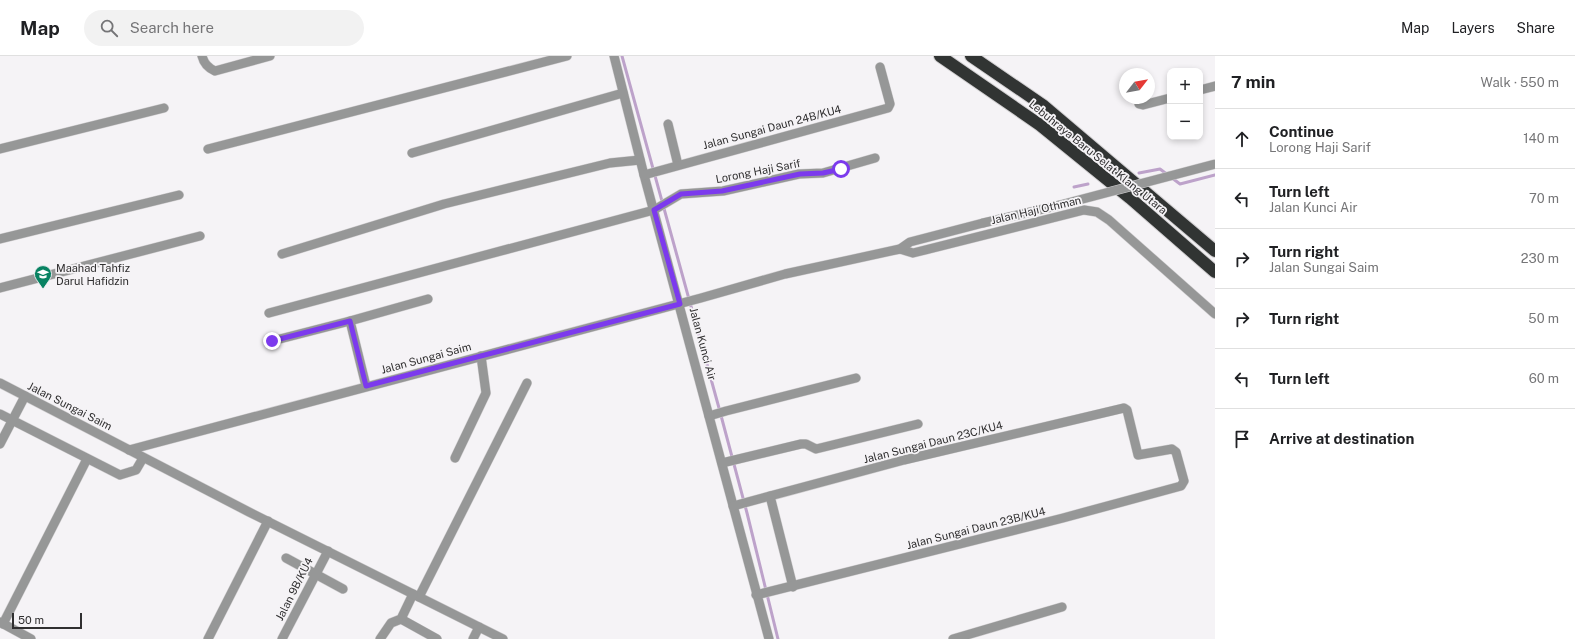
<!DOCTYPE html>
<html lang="en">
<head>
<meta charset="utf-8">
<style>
	:root { --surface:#fff; --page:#f2f2f2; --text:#202124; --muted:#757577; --line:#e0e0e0 }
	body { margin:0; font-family:"Public Sans",sans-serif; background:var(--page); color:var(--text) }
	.controls { position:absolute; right:12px; top:12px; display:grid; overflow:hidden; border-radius:8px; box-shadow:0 2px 6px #0003 }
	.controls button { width:36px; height:36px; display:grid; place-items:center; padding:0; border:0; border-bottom:1px solid var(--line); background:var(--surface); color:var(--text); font:20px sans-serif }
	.compass { position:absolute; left:1119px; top:12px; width:36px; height:36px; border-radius:50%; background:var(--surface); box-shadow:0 2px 6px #0003; rotate:59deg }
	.scale { position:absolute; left:12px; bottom:10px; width:70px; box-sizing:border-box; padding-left:4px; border:2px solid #302f30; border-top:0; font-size:11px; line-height:14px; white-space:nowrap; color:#302f30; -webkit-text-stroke:3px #f5f3f6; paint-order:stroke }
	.stop { position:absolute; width:12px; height:12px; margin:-9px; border:3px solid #7c3aed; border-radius:50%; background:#fff }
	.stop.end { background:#7c3aed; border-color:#fff; box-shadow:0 1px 4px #0008 }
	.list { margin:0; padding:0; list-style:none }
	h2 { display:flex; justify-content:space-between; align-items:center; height:52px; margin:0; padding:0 16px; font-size:17px }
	h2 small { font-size:13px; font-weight:400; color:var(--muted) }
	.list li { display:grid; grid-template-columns:26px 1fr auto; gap:12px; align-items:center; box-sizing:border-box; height:60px; padding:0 16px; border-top:1px solid var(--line) }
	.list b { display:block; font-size:15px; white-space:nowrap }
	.list p { margin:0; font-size:13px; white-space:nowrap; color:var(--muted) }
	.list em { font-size:13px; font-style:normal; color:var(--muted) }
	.icon { flex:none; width:22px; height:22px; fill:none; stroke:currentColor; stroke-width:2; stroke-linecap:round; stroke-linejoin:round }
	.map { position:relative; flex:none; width:1215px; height:583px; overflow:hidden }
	header { display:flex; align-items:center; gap:24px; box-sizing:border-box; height:56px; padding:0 20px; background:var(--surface); border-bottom:1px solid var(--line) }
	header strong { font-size:19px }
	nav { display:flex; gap:22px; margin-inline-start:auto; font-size:14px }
	.search { width:280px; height:36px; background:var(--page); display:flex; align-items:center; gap:10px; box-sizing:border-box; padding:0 14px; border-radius:22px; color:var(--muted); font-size:15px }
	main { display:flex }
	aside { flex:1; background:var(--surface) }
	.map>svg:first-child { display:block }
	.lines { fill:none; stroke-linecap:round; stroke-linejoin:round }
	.stream { stroke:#bda2ca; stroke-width:3 }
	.minor-casing { stroke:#d2d0d2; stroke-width:10 }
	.highway-casing { stroke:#d2d0d2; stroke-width:14 }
	.minor { stroke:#969797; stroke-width:9 }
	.highway { stroke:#313433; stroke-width:12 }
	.minor-bridge-casing { stroke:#d2d0d2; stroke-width:10; stroke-linecap:butt }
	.minor-bridge { stroke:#969797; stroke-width:9 }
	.route { stroke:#7c3aed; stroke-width:5 }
	.labels { text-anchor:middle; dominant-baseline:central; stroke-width:3.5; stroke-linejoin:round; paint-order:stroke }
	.street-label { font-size:11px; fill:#302f30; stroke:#f5f3f6 }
	.poi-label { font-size:11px; fill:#302f30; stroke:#f5f3f6; text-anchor:start }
</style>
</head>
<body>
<header>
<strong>Map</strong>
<div class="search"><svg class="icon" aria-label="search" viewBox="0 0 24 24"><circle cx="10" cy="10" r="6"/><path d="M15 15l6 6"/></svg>Search here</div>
<nav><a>Map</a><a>Layers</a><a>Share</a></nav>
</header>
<main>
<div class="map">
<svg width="1215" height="583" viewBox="0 0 1215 583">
	<rect width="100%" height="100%" fill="#f5f3f6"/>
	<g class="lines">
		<g class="stream">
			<polyline points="622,0 719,352 747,457 778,583"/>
			<polyline points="1139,117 1160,113 1180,128 1215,119"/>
			<polyline points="1074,131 1088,128"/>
		</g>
		<g class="minor-casing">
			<g id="minor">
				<path d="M202,0C204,8 208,12 215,15L270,0"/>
				<polyline points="614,0 644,119 769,583"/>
				<polyline points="1200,34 1215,30"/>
				<polyline points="1139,48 1143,49 1170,42"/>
				<polyline points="668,68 678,109"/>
				<polyline points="0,93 164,52"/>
				<polyline points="208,93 567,0"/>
				<polyline points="412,97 623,37"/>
				<polyline points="644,119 888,52 890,48 880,11"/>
				<polyline points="0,183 179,139"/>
				<polyline points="900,193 913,197 1084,154 1097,156 1109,164 1215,258"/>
				<polyline points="282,198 444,148 610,107 640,104"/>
				<polyline points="0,232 200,180"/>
				<polyline points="269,257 654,154 681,138 723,135 799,118 823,117 875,102"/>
				<polyline points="272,285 350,265"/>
				<polyline points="0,327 249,456 503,583"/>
				<polyline points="366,330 350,265 428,243"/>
				<polyline points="0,358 120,419 136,414 143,402"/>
				<polyline points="709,360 726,355 856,322"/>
				<polyline points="0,388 25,340"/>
				<polyline points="129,394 701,242 785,218 900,193 910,186 983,167"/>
				<polyline points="455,402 486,337 481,300"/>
				<polyline points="722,407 801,388 806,388 816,393 918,368"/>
				<polyline points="770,440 793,531"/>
				<polyline points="733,450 904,404 1124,352 1127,354 1138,399 1172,393 1176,396 1184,425 1181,430 1063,462 756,539"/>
				<polyline points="286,502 343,533"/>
				<polyline points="419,541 527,327"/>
				<polyline points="401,563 437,583"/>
				<polyline points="0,566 31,583"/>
				<polyline points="3,568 87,403"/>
				<polyline points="208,583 268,465"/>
				<polyline points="282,583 328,495"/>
				<polyline points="380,583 391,567 401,563 413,538"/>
				<polyline points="473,583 479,571"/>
				<polyline points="953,583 1062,551"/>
			</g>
		</g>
		<g class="highway-casing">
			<g id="highway">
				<polyline points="940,0 1040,69 1130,142 1215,216"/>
				<polyline points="971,0 1044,50 1215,195"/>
			</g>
		</g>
		<use href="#minor" class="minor"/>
		<use href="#highway" class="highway"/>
		<g class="minor-bridge-casing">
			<polyline id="minor-bridge" points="983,167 1060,149 1215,108"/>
		</g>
		<use href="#minor-bridge" class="minor-bridge"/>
	</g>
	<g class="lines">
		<polyline class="route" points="272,285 350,265 366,330 680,248 654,154 681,138 722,135 800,118 823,117 841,113"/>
	</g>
	<defs>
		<g id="school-pin" transform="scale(0.9)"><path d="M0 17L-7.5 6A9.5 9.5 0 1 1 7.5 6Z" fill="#088262" stroke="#f5f3f6"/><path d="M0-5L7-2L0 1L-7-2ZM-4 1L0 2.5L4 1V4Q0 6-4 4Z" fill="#fff"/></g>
	</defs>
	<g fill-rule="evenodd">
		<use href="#school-pin" x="43" y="218"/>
	</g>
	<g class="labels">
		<g class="street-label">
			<text transform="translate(772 71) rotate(-15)">Jalan Sungai Daun 24B/KU4</text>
			<text transform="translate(1098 101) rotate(39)">Lebuhraya Baru Selat Klang Utara</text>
			<text transform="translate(758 115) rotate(-11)">Lorong Haji Sarif</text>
			<text transform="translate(1036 154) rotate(-13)">Jalan Haji Othman</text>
			<text transform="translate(703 288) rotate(75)">Jalan Kunci Air</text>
			<text transform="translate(426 302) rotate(-15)">Jalan Sungai Saim</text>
			<text transform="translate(70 350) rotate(27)">Jalan Sungai Saim</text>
			<text transform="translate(933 386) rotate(-14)">Jalan Sungai Daun 23C/KU4</text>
			<text transform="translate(976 472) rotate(-14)">Jalan Sungai Daun 23B/KU4</text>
			<text transform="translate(294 533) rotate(-63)">Jalan 9B/KU4</text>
		</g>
		<g class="poi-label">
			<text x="56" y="212">Maahad Tahfiz<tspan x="56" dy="13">Darul Hafidzin</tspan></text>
		</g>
	</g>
</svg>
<div class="controls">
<button>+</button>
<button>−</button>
</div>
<svg class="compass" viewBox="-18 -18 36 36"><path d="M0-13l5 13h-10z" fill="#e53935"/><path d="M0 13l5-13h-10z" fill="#757577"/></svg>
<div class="scale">50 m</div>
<div class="stop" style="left:841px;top:113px"></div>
<div class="stop end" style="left:272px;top:285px"></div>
</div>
<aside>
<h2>7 min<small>Walk · 550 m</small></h2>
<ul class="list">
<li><svg class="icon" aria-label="ahead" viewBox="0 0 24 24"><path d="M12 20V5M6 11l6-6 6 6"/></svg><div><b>Continue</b><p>Lorong Haji Sarif</p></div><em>140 m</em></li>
<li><svg class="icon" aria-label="left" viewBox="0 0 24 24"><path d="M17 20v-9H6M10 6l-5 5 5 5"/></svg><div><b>Turn left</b><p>Jalan Kunci Air</p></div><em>70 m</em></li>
<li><svg class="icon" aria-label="right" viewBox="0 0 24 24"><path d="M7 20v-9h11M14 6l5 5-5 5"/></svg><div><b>Turn right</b><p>Jalan Sungai Saim</p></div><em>230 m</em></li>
<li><svg class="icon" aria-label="right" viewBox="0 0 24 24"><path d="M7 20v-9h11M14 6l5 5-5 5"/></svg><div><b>Turn right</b></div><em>50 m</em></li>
<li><svg class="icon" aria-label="left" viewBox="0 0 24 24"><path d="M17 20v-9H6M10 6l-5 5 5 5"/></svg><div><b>Turn left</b></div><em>60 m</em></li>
<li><svg class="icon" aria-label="arrive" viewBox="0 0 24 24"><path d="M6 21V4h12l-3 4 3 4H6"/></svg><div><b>Arrive at destination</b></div></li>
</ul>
</aside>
</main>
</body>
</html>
